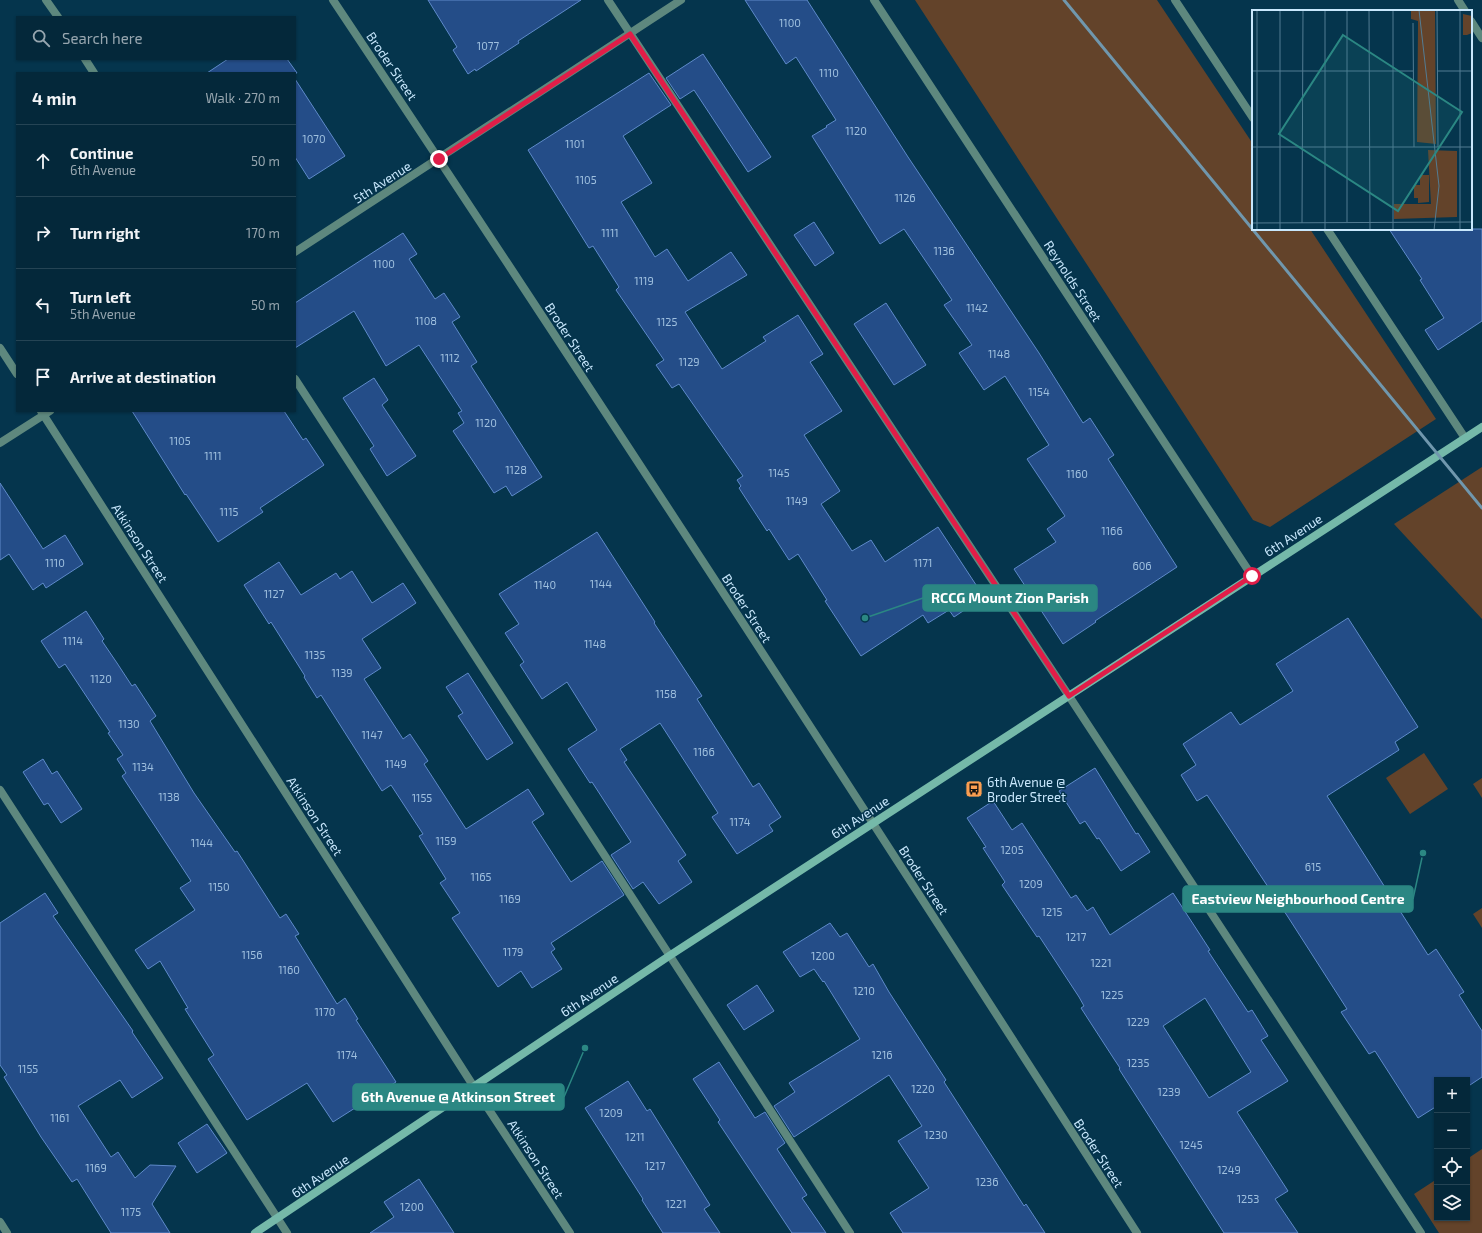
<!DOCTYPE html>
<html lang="en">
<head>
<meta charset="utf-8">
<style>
	:root { --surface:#04283a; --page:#123445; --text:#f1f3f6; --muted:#97a6af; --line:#254454 }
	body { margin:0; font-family:"Exo 2",sans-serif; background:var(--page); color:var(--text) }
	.controls { position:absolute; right:12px; bottom:12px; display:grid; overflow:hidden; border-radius:0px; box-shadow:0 1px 3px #0004 }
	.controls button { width:36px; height:36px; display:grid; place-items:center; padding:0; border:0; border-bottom:1px solid var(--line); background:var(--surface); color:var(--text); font:20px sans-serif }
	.stop { position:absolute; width:12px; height:12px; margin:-9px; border:3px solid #e11d48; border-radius:50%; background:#fff }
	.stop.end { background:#e11d48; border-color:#fff; box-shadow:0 1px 4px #0008 }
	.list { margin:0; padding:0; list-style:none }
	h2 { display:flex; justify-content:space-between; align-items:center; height:52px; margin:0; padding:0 16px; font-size:17px }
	h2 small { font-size:13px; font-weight:400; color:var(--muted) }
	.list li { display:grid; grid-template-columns:26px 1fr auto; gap:12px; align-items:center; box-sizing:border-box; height:72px; padding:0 16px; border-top:1px solid var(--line) }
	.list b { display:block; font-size:15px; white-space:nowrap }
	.list p { margin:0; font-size:13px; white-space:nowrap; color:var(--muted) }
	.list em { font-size:13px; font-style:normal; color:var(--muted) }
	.icon { flex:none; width:22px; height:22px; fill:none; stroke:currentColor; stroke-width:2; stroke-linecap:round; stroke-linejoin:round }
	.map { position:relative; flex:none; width:1482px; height:1233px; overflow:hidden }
	.search { position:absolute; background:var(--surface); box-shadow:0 1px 3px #0004; left:16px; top:16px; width:280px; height:44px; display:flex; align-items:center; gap:10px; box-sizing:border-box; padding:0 14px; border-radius:0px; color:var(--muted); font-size:15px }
	.panel { position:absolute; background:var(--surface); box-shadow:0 1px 3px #0004; left:16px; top:72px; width:280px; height:340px; border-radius:0px }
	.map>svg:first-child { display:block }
	.green { fill:#63432a }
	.building { fill:#244d88; stroke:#5e8aca; fill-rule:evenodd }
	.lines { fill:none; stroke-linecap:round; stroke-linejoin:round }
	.lane { stroke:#5e887e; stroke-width:8 }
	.street { stroke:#5e887e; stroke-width:8 }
	.secondary { stroke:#75b9a9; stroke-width:8 }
	.rail { stroke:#7097ad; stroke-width:3 }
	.route { stroke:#e11d48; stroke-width:5 }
	.labels { text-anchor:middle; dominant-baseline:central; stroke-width:3; stroke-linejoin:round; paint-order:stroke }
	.number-label { font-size:11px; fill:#9fc0df }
	.street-label { font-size:13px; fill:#c8e7fc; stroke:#05354d }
	.poi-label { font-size:13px; fill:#c8e7fc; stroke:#05354d; text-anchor:start }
	.inset-road { fill:none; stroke:#537c93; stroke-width:1 }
	.view { fill:#2b8783; fill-opacity:0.15; stroke:#2b8783; stroke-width:2 }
	.inset-edge { fill:none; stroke:#c8e7fc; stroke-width:2 }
	.leader { fill:none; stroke:#2b8783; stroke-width:1.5 }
	.callout-dot { fill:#2b8783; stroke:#05354d; stroke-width:1.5 }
	.callout { fill:#2b8783; stroke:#2b8783; stroke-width:1.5 }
	.callout-label { font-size:14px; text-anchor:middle; font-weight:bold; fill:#fff }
</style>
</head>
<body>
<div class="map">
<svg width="1482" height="1233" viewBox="0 0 1482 1233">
	<rect width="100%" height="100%" fill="#05354d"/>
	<g class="green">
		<polygon points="915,0 1157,0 1253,144 1253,229 1310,229 1436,419 1270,527 1253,520"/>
		<polygon points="1482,467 1482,619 1394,524"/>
		<polygon points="1424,753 1448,789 1410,814 1386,778"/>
		<polygon points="1482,778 1482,798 1473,784"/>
		<polygon points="1482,908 1482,928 1473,914"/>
		<polygon points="1482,1149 1482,1233 1439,1233 1414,1194 1437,1179 1437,1218 1467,1218 1467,1159"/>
	</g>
	<g class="building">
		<polygon points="428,0 581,0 518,41 519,43 476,71 475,69 468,74 453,50 457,47"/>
		<polygon points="745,0 807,0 908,157 1039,353 1083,423 1090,418 1114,455 1108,459 1177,567 1095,621 1096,622 1063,644 1014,569 1056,542 1047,529 1065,516 1027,459 1049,445 1005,376 984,390 959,353 972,345 944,305 952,300 904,229 880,244 812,136 827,127 826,126 836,120 796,57 786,64"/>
		<polygon points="703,54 771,157 748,172 694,90 680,99 666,78"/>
		<polygon points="228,59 287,59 297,73 207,73"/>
		<polygon points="649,73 671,105 623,136 652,183 621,202 655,257 667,249 688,281 731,252 747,275 685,312 722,369 766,341 763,337 798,315 823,354 810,362 842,411 804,435 840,491 821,504 852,551 871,540 885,562 938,527 984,597 954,617 949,610 928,623 923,615 861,656 825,601 827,600 798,554 789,560 769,529 767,531 752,508 739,488 741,486 737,480 743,476 679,384 672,388 656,365 664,360 616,290 619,287 593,246 589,248 528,150"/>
		<polygon points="295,79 345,156 309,179 295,157"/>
		<polygon points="814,222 834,253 815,266 794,235"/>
		<polygon points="1389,229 1482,229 1482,321 1438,350 1425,330 1444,318 1420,280 1422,279"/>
		<polygon points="403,233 417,254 409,259 435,299 444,293 460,317 452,322 477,362 471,366 542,477 512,496 506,486 494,493 453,431 464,423 458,413 462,411 419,345 386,366 354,311 295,348 295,303"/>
		<polygon points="886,303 926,365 894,385 854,324"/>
		<polygon points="374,378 388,400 382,405 416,456 387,476 370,449 374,446 343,398"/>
		<polygon points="132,411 284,411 303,440 306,438 324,465 260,508 263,512 218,542 186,494 185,495"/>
		<polygon points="0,483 43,549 65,535 83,564 46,588 43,583 33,590 9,554 0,560"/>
		<polygon points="597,532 655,622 654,623 702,696 697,699 753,787 759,783 781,817 769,825 773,831 737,854 712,817 718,813 660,723 620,749 627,760 624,762 686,855 678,861 692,882 659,904 643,882 633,889 611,855 631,842 592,782 590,783 568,749 597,730 567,682 542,699 520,665 524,662 505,633 519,624 499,594"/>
		<polygon points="279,562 301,595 336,573 340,579 352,571 372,603 403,583 416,603 362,639 381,668 364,679 403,739 410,734 428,761 424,764 466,829 528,789 544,814 532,822 571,882 602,861 624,895 551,943 555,949 551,952 562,969 532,988 521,971 498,987 452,918 460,913 440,883 446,879 419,836 423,834 391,785 382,791 321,695 317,698 304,677 305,676 271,622 269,624 244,585"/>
		<polygon points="86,611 104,639 102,641 117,663 132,686 135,684 156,716 150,721 194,793 235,852 237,851 280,918 286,914 299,934 295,936 337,1004 345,998 358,1019 356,1020 396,1082 333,1122 307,1083 247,1120 208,1059 214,1055 185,1009 188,1008 160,961 148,969 135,950 195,910 180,888 191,881 122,776 126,773 117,759 123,755 108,733 110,732 65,664 59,668 41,641"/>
		<polygon points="1348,618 1418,727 1395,742 1399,750 1327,796 1428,955 1436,949 1464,992 1459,995 1482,1031 1482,1077 1467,1087 1467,1080 1437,1080 1437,1106 1418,1118 1375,1051 1369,1054 1341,1012 1347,1009 1288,917 1207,795 1197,801 1181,775 1196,765 1183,744 1231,712 1240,725 1293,691 1276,664"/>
		<polygon points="468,673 513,743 487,760 458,716 463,713 446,687"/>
		<polygon points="43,759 52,774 57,771 82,809 61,823 48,803 44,805 23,772"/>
		<polygon points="1095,768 1136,834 1138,833 1150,852 1121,871 1099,838 1097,839 1085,821 1080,824 1059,791"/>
		<path d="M993,801L1012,830L1022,823L1071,898L1076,895L1087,911L1093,907L1110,935L1173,893L1210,950L1208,951L1248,1012L1252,1010L1268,1036L1261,1040L1288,1081L1237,1112L1288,1191L1275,1199L1298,1233H1224L1119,1069L1120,1068L1114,1059L1081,1008L1084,1006L1079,997L1039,936L1037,937L1002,885L1005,882L983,848L986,847L967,818ZM1205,998L1251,1072L1209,1098L1163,1026Z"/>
		<polygon points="45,893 58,913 53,916 133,1031 132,1032 163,1078 132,1098 120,1080 78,1106 111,1157 118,1152 135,1178 150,1165 176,1166 152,1204 170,1233 111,1233 77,1179 72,1182 41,1137 4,1077 7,1075 0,1065 0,923"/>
		<polygon points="830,923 840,937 847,933 869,967 873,964 889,992 946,1080 944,1082 1024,1206 1026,1204 1045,1233 903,1233 890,1213 929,1188 898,1141 922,1126 889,1075 794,1137 774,1106 795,1092 789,1083 860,1039 824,981 823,982 814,969 800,977 783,952"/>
		<polygon points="757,985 774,1011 744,1030 727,1005"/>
		<polygon points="719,1062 755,1118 765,1112 785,1143 777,1149 807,1195 802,1198 826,1233 792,1233 718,1122 720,1120 693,1079"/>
		<polygon points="628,1081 647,1111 650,1109 710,1205 704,1209 720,1233 663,1233 642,1200 643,1199 585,1108"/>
		<polygon points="207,1124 227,1153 197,1173 178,1143"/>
		<polygon points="419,1179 454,1233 370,1233 394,1217 384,1202"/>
	</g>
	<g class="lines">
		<g class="lane">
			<polyline points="46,0 58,17"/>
			<polyline points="608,0 1069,696 1421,1233"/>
			<polyline points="1175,0 1253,118"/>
			<polyline points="85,59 94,73"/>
			<polyline points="1327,229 1465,438"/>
			<polyline points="295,379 850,1233"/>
			<polyline points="0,790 287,1233"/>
		</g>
		<g class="street">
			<path d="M333,0C605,408 872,820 1137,1233"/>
			<polyline points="874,0 1252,576"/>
			<polyline points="1458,0 1465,11"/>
			<polyline points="1471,21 1482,38"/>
			<polyline points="295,252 681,0"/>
			<polyline points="0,348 17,374"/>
			<polyline points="41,411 474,1087 570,1233"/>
			<polyline points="0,443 50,411"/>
			<polyline points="0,1222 7,1233"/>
		</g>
		<polyline class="secondary" points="255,1233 669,956 1482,427"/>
		<polyline class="rail" points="1064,0 1482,508"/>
	</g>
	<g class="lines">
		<polyline class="route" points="439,159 630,34 1069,696 1252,576"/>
	</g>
	<defs>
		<g id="bus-square" transform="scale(0.9)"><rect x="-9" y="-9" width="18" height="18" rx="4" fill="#fb9e51" stroke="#05354d"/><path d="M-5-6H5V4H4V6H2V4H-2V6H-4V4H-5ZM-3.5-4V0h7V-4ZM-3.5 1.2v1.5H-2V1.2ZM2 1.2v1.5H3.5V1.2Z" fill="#111"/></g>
	</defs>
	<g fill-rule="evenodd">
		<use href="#bus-square" x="974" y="789"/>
	</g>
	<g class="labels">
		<g class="number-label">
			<text x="790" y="22">1100</text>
			<text x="488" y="45">1077</text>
			<text x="829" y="72">1110</text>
			<text x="856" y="130">1120</text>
			<text x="314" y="138">1070</text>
			<text x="575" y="143">1101</text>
			<text x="586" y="179">1105</text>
			<text x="905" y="197">1126</text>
			<text x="610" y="232">1111</text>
			<text x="944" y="250">1136</text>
			<text x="384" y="263">1100</text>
			<text x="644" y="280">1119</text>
			<text x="977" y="307">1142</text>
			<text x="426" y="320">1108</text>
			<text x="667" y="321">1125</text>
			<text x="999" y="353">1148</text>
			<text x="450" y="357">1112</text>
			<text x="689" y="361">1129</text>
			<text x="1039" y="391">1154</text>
			<text x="486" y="422">1120</text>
			<text x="180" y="440">1105</text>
			<text x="213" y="455">1111</text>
			<text x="516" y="469">1128</text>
			<text x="779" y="472">1145</text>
			<text x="1077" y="473">1160</text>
			<text x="797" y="500">1149</text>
			<text x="229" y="511">1115</text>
			<text x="1112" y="530">1166</text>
			<text x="55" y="562">1110</text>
			<text x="923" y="562">1171</text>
			<text x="1142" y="565">606</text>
			<text x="601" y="583">1144</text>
			<text x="545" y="584">1140</text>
			<text x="274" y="593">1127</text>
			<text x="73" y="640">1114</text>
			<text x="595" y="643">1148</text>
			<text x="315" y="654">1135</text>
			<text x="342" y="672">1139</text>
			<text x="101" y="678">1120</text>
			<text x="666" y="693">1158</text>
			<text x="129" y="723">1130</text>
			<text x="372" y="734">1147</text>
			<text x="704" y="751">1166</text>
			<text x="396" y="763">1149</text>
			<text x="143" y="766">1134</text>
			<text x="169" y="796">1138</text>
			<text x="422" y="797">1155</text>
			<text x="740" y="821">1174</text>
			<text x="446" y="840">1159</text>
			<text x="202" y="842">1144</text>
			<text x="1012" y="849">1205</text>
			<text x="1313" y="866">615</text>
			<text x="481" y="876">1165</text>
			<text x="1031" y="883">1209</text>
			<text x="219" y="886">1150</text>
			<text x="510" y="898">1169</text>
			<text x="1052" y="911">1215</text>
			<text x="1076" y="936">1217</text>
			<text x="513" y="951">1179</text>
			<text x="252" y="954">1156</text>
			<text x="823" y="955">1200</text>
			<text x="1101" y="962">1221</text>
			<text x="289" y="969">1160</text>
			<text x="864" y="990">1210</text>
			<text x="1112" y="994">1225</text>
			<text x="325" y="1011">1170</text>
			<text x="1138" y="1021">1229</text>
			<text x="347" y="1054">1174</text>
			<text x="882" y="1054">1216</text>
			<text x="1138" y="1062">1235</text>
			<text x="28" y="1068">1155</text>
			<text x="923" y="1088">1220</text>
			<text x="1169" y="1091">1239</text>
			<text x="611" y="1112">1209</text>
			<text x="60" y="1117">1161</text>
			<text x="936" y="1134">1230</text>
			<text x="635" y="1136">1211</text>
			<text x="1191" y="1144">1245</text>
			<text x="655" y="1165">1217</text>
			<text x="96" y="1167">1169</text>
			<text x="1229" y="1169">1249</text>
			<text x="987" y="1181">1236</text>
			<text x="1248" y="1198">1253</text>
			<text x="676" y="1203">1221</text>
			<text x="412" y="1206">1200</text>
			<text x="131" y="1211">1175</text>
		</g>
		<g class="street-label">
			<text transform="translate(392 66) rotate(56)">Broder Street</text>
			<text transform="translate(382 182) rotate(-33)">5th Avenue</text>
			<text transform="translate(1073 281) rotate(57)">Reynolds Street</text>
			<text transform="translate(570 337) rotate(57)">Broder Street</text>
			<text transform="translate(1293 535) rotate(-33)">6th Avenue</text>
			<text transform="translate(140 543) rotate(57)">Atkinson Street</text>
			<text transform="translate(747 608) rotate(57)">Broder Street</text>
			<text transform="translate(315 816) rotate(57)">Atkinson Street</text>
			<text transform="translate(860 817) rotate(-33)">6th Avenue</text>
			<text transform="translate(924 880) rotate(57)">Broder Street</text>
			<text transform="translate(589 995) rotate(-34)">6th Avenue</text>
			<text transform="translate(1099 1153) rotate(57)">Broder Street</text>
			<text transform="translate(536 1159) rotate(57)">Atkinson Street</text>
			<text transform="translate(320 1176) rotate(-34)">6th Avenue</text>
		</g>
		<g class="poi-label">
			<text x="987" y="782">6th Avenue @<tspan x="987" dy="15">Broder Street</tspan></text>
		</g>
	</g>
	<g transform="translate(1252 10)">
		<rect width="220" height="220" fill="#05354d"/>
		<path d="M159,0H183L184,134L165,132L166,15V11L159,9ZM211,4L220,6V23L215,25H211ZM176,140L205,141V207L142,209V194H179ZM168,165H177V192L166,193V188H162V175H168Z" fill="#63432a"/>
		<path class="inset-road" d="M5,0V220M73,0V220M95,0V212M117,0L118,220M141,0V220M167,0L187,176L182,220M185,0L186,137M208,0V220M161,13L162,137M0,61H161M185,61H220M0,137H220M0,213L220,212M50,213L51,0M28,220V0"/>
		<path class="view" d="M91,25L210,102L146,201L27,124Z"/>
		<rect width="220" height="220" class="inset-edge"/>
	</g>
	<path class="leader" d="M865 618L923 598M1423 853L1413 899M585 1048L564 1097"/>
	<g class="callout-dot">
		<circle cx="865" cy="618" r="4"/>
		<circle cx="1423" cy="853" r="4"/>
		<circle cx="585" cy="1048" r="4"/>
	</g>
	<g class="callout">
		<rect x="923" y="585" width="174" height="26" rx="4"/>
		<rect x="1183" y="886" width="230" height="26" rx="4"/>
		<rect x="353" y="1084" width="211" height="26" rx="4"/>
	</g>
	<g class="callout-label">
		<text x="1010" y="603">RCCG Mount Zion Parish</text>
		<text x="1298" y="904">Eastview Neighbourhood Centre</text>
		<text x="458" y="1102">6th Avenue @ Atkinson Street</text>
	</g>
</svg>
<div class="controls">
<button>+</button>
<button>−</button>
<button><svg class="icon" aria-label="locate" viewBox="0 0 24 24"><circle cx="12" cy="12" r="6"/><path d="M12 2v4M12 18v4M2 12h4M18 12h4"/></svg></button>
<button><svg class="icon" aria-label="layers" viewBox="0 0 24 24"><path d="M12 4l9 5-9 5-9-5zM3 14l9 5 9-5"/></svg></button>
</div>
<div class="stop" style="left:1252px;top:576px"></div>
<div class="stop end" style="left:439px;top:159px"></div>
<div class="search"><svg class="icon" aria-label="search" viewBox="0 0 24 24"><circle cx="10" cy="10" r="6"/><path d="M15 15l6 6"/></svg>Search here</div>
<section class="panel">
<h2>4 min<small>Walk · 270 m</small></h2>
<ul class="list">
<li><svg class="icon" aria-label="ahead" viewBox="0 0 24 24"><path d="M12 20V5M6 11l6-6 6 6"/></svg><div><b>Continue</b><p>6th Avenue</p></div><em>50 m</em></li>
<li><svg class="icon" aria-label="right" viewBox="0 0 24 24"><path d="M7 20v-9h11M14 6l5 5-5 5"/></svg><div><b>Turn right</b></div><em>170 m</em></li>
<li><svg class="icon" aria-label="left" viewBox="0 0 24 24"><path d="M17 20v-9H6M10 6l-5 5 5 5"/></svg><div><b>Turn left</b><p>5th Avenue</p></div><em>50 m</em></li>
<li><svg class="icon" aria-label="arrive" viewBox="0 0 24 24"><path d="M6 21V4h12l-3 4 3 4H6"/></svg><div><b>Arrive at destination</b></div></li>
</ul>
</section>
</div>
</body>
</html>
